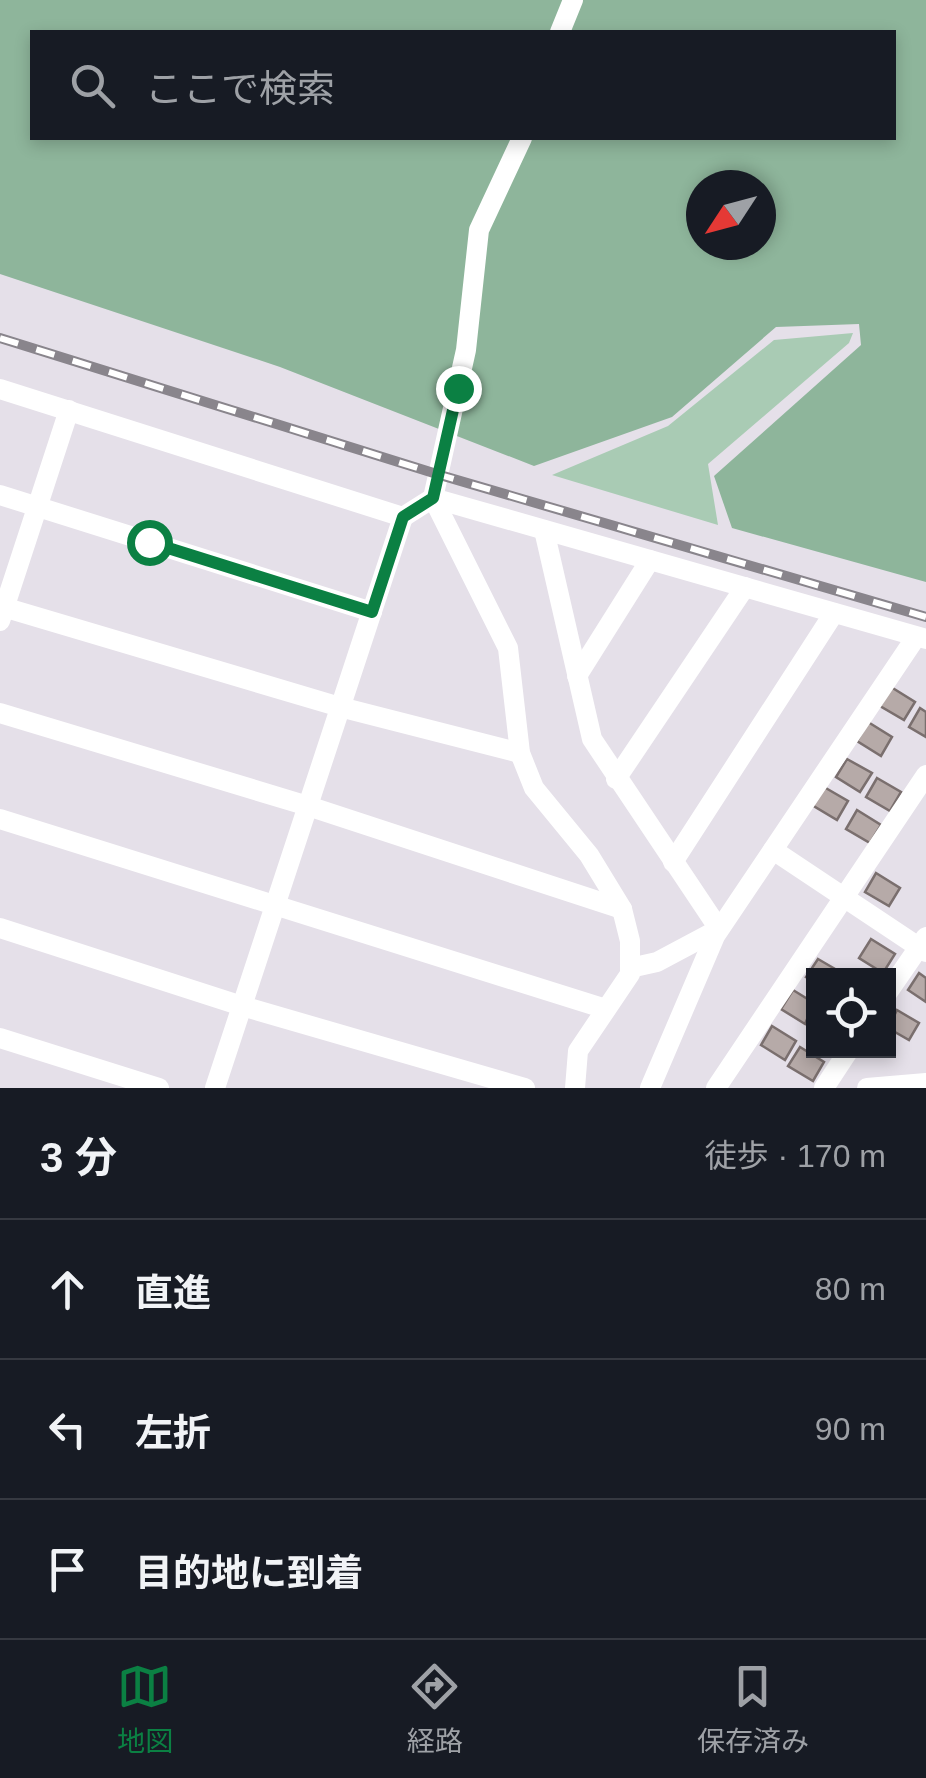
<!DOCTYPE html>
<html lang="ja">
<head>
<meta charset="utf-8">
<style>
	:root { --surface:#171b24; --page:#242831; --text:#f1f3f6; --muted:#9ea1a6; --line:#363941; --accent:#0b8043 }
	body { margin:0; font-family:Helvetica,"Noto Sans JP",sans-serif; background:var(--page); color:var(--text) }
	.controls { position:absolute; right:30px; bottom:30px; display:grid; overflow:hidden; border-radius:0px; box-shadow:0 5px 15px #0003 }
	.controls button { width:90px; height:90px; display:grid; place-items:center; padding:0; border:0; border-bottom:2px solid var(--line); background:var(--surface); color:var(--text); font:50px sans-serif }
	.compass { position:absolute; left:686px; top:170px; width:90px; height:90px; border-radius:50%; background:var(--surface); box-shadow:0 5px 15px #0003; rotate:234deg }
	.stop { position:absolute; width:30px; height:30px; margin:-22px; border:8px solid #0b8043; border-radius:50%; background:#fff }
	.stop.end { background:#0b8043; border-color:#fff; box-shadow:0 2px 10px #0008 }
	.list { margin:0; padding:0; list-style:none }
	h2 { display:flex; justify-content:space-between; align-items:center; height:130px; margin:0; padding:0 40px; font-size:42px }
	h2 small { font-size:32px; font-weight:400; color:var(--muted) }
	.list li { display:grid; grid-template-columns:65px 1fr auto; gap:30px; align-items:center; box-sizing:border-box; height:140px; padding:0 40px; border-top:2px solid var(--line) }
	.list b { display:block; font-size:38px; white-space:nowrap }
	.list em { font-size:32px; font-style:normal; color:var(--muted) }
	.icon { flex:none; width:55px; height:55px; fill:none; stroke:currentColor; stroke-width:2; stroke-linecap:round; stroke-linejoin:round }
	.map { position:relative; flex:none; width:926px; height:1088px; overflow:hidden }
	.search { position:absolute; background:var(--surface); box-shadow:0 5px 15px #0003; left:30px; right:30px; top:30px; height:110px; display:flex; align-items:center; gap:25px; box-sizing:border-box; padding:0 35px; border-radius:0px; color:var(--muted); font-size:38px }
	.sheet { height:550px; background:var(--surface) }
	nav { display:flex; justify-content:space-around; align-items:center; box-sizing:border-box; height:140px; border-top:2px solid var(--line); background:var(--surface); font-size:28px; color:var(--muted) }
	nav a { display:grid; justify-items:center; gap:5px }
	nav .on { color:var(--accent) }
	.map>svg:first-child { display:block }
	.green { fill:#a9cbb4 }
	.forest { fill:#8eb59b; fill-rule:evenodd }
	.building { fill:#b6aaa8; stroke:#7a6f6e; stroke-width:2.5 }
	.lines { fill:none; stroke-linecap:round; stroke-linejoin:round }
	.minor { stroke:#fff; stroke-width:20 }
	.rail-casing { stroke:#89858c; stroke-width:10 }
	.rail { stroke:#fff; stroke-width:6; stroke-dasharray:19; stroke-linecap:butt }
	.route { stroke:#0b8043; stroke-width:12 }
</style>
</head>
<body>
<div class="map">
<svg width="926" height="1088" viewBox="0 0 926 1088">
	<rect width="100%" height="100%" fill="#e5e0e9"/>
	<polygon class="green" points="853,333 849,343 708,464 718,525 552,475 668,426 774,340"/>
	<path class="forest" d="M0,0H926V582L732,528L714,476L861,345L859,324L776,327L672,417L534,466L280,367L0,274ZM32,32H894V138H32ZM701,185H761V245H701Z"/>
	<g class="building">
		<polygon points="891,687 915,702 904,720 880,706"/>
		<polygon points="920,708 926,712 926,737 909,727"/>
		<polygon points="868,722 892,737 881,756 857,741"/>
		<polygon points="847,759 872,773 860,792 836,777"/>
		<polygon points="877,778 901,792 890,811 866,797"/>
		<polygon points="824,787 848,801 837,820 812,805"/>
		<polygon points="857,810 881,825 870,843 846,829"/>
		<polygon points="876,873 900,888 889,906 865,892"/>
		<polygon points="871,939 895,954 883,973 859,958"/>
		<polygon points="818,959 842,973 841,976 814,976 814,982 806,977"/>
		<polygon points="919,973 926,978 926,1002 908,990"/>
		<polygon points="793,990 814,1003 805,1024 781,1009"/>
		<polygon points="897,1010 919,1023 909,1040 888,1028"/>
		<polygon points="772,1026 796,1041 785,1060 761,1045"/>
		<polygon points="800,1047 824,1062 813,1081 788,1066"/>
	</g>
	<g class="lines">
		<g class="minor">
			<polyline points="560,32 573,0"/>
			<polyline points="0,389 403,517 433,498 466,350 479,230 522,138"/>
			<polyline points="0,495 372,612"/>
			<polyline points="433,498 508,648 520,753 534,788 589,855 622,909 630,941 630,974 578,1051 575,1088"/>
			<polyline points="433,498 926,639"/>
			<polyline points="544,530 592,739 719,929 657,962 630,968"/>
			<polyline points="0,606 340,707 520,753"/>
			<polyline points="0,621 69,410"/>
			<polyline points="577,676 650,560"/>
			<polyline points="0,713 308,806 622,909"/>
			<polyline points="616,779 745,587"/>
			<polyline points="0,819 606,1009"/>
			<polyline points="773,850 926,952"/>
			<polyline points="673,862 834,613"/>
			<polyline points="0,928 242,1006 525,1088"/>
			<polyline points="888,992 926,937"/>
			<polyline points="0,1038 159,1088"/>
			<polyline points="215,1088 403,517"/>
			<polyline points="650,1088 715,936 916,637"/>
			<polyline points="716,1088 926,775"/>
			<polyline points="824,1088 849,1050"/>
			<polyline points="867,1088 926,1083"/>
		</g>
		<g class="rail-casing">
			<polyline id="rail" points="0,338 440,475 926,617"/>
		</g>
		<use href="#rail" class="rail"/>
	</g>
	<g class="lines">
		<polyline class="route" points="149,542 372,612 403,517 433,498 458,388"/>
	</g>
</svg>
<div class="controls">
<button><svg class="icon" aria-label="locate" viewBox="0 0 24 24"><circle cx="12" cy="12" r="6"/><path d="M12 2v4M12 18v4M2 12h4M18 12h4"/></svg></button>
</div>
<svg class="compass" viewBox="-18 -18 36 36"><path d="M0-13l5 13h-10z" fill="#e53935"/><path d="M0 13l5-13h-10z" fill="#9ea1a6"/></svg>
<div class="stop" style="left:149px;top:542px"></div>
<div class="stop end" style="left:458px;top:388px"></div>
<div class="search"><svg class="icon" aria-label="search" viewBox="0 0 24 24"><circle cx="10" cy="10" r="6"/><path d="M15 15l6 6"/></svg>ここで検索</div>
</div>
<section class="sheet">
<h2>3 分<small>徒歩 · 170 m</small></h2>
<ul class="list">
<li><svg class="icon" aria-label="ahead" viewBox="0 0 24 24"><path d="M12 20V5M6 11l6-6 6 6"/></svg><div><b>直進</b></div><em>80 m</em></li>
<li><svg class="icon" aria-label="left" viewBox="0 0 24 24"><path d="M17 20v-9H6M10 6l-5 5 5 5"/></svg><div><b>左折</b></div><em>90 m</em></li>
<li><svg class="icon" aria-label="arrive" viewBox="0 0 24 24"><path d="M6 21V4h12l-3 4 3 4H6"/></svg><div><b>目的地に到着</b></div></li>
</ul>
</section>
<nav>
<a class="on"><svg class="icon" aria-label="map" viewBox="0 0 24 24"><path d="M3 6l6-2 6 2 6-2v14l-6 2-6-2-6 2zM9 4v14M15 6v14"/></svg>地図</a>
<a><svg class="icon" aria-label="directions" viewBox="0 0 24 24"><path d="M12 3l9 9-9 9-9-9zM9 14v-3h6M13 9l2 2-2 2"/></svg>経路</a>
<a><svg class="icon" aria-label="saved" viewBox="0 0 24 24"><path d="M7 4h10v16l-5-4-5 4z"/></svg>保存済み</a>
</nav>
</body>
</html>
